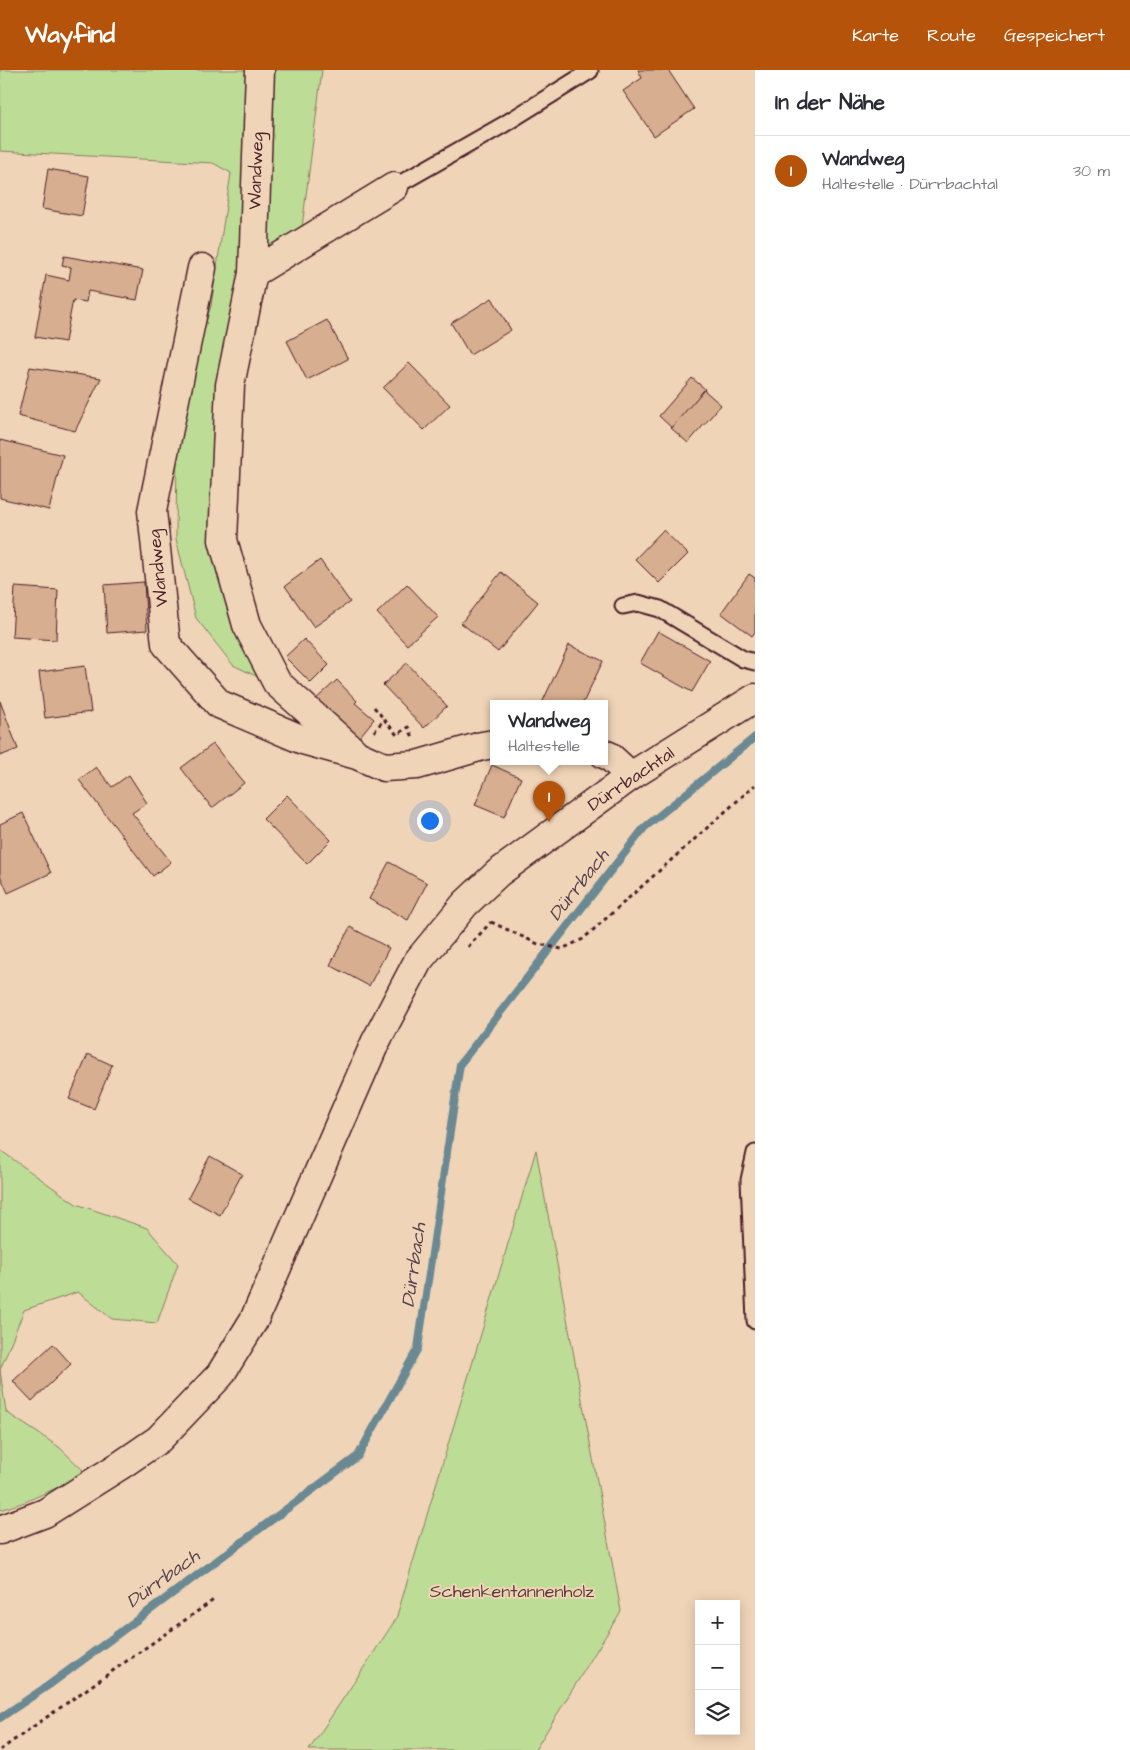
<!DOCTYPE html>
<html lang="de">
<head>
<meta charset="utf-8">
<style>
	:root { --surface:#fff; --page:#f7f7f7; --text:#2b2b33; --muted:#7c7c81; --line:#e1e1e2; --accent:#b45309 }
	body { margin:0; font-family:"Architects Daughter",sans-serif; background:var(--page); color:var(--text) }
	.controls { position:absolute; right:15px; bottom:15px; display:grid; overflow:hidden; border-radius:0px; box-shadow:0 2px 12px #0003 }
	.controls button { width:45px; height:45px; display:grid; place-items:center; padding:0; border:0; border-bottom:1px solid var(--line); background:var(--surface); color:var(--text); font:25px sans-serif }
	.you { position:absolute; left:429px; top:750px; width:18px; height:18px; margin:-12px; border:4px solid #fff; border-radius:50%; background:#1a73e8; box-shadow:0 0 0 8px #1a73e833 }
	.badge { display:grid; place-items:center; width:32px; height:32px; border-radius:50%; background:var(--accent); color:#fff; font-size:16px; font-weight:700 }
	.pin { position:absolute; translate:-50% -41px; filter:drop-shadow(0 1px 2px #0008) }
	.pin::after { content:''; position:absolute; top:26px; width:18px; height:15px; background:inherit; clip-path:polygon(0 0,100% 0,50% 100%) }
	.popup { position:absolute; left:490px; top:630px; width:118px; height:65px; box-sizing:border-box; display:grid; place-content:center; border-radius:0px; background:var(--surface); filter:drop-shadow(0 1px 4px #0005); font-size:16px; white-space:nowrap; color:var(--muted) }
	.popup b { font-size:19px; color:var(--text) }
	.popup::after { content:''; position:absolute; left:50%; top:100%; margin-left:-10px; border:10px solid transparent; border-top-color:var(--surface) }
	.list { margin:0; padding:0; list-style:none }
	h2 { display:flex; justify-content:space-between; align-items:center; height:65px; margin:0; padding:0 20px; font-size:21px }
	h2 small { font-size:16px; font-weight:400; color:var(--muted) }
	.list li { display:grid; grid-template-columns:32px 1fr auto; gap:15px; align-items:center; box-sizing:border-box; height:70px; padding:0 20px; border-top:1px solid var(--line) }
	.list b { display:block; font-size:19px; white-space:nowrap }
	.list p { margin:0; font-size:16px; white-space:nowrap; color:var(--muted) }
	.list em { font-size:16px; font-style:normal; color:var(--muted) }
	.icon { flex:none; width:28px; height:28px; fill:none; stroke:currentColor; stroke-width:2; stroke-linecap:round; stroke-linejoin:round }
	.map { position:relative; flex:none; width:755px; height:1680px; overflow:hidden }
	header { display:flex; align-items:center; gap:30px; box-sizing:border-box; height:70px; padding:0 25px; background:var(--accent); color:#fff }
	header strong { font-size:24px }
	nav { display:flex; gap:28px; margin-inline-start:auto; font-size:18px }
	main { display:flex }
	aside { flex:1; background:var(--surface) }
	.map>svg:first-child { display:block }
	.green { fill:#bddd96; stroke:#847e60 }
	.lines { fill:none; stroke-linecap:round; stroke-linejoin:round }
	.stream { stroke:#6a8993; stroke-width:8 }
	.building { fill:#d7ae8f; stroke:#4a1f2b }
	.lane-casing { stroke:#4a1f2b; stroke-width:19 }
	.street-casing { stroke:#4a1f2b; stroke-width:31 }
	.secondary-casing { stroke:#4a1f2b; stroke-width:31 }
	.path { stroke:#4a1f2b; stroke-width:3; stroke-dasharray:4 4; stroke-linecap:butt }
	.lane { stroke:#f0d4b7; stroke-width:15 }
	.street { stroke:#f0d4b7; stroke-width:28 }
	.secondary { stroke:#f0d4b7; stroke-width:28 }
	.labels { text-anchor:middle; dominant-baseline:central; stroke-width:4; stroke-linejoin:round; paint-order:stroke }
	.street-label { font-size:18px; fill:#4a1f2b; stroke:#f0d4b7 }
	.park-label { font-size:18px; fill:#5b3c3b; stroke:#f0d4b7 }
	.water-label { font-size:19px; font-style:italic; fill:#55424e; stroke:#f0d4b7 }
</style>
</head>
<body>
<header>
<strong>Wayfind</strong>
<nav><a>Karte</a><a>Route</a><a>Gespeichert</a></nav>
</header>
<main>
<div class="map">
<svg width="755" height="1680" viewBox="0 0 755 1680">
	<rect width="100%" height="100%" fill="#f0d4b7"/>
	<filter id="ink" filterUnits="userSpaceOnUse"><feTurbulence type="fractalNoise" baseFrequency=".02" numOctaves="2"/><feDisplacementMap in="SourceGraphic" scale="10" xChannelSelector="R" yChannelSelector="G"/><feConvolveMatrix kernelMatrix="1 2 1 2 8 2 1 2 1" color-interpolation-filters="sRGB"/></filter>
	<g filter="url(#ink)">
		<g class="green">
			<polygon points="0,0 322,0 302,157 272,182 214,378 267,605 258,607 233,595 196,548 176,469 177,373 194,291 211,236 231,103 213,93 0,81"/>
			<polygon points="0,1080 76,1134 147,1158 178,1194 157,1253 112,1249 78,1222 24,1240 0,1300 6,1342 59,1377 87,1404 25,1432 0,1440"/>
			<polygon points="536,1080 621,1541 535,1680 309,1680 396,1549"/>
		</g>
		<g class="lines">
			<polyline class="stream" points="0,1648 49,1615 358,1386 418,1278 460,994 644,758 755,667"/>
		</g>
		<g class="building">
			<polygon points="668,0 694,39 654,66 623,21 642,8 638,0"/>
			<polygon points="48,99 89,106 82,146 42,139"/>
			<polygon points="64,186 143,200 137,230 88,221 86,232 73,230 65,272 35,267 46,205 69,210 71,197 62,195"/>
			<polygon points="492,228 511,260 470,285 451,253"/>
			<polygon points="327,250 348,289 307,310 287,271"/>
			<polygon points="409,293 450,335 424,360 383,318"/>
			<polygon points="30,297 101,308 75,361 18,346"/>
			<polygon points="692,308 705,319 672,358 659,346"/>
			<polygon points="704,320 721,335 688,373 671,358"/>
			<polygon points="0,370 63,385 49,440 0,428"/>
			<polygon points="663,460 688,484 659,513 635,489"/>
			<polygon points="320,490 350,532 314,557 285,516"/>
			<polygon points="501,502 538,532 498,582 461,553"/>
			<polygon points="749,504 755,508 755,562 752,566 721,543"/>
			<polygon points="144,512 147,560 107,563 104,515"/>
			<polygon points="407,514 438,547 407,575 377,543"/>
			<polygon points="15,517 58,520 56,570 12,567"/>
			<polygon points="658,561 710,591 692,622 640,593"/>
			<polygon points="304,569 329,595 311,613 285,587"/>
			<polygon points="569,575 603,591 583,633 542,633"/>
			<polygon points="407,593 447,636 424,658 383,615"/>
			<polygon points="85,596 91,642 45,648 39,602"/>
			<polygon points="337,610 357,631 355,633 374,649 357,670 315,630"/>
			<polygon points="0,631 18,679 0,686"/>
			<polygon points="213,674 244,713 212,738 181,698"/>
			<polygon points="492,695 521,708 504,747 475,735"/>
			<polygon points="96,697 112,717 129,705 147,733 132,743 171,792 153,806 79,710"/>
			<polygon points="287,725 331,770 307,794 263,749"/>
			<polygon points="23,743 51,803 8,823 0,805 0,754"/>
			<polygon points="389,792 427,813 408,850 369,829"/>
			<polygon points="350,857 389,878 369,916 330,895"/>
			<polygon points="88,984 112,995 94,1039 69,1029"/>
			<polygon points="210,1086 242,1104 220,1145 188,1128"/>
			<polygon points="53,1274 71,1294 32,1331 13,1311"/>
		</g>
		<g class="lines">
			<g class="lane-casing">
				<g id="lane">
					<polyline points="394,117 503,55 590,1"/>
					<polyline points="623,536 638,533 660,539 743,589 755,592"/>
					<polyline points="755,1083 749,1110 755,1251"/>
				</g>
			</g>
			<g class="street-casing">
				<g id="street">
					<polyline points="260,0 253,203 230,315 223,470 247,555 277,613 353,681"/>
					<polyline points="202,198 152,441 166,574 219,634 303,670 357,685 384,697 417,695 482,676 494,674"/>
					<polyline points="253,203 394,117"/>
					<polyline points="604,684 609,686 631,706"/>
				</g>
			</g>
			<g class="secondary-casing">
				<polyline id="secondary" points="0,1460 45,1443 121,1395 159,1369 220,1305 254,1250 375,973 418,891 465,834 498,803 631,706 755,628"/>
			</g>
			<g class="path">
				<polyline points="374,637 397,665 408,657 414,669"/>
				<polyline points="374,662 384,649"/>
				<polyline points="491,852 538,874 562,879 583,869 755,715"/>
				<polyline points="468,877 491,852"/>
				<polyline points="0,1680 215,1529"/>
			</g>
			<use href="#lane" class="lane"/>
			<use href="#street" class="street"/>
			<use href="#secondary" class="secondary"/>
		</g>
	</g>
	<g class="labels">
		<g class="street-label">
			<text transform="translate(256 101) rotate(-88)">Wandweg</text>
			<text transform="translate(158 498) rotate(-96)">Wandweg</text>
			<text transform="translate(631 709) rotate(-34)">Dürrbachtal</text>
		</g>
		<g class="park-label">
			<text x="512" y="1521">Schenkentannenholz</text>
		</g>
		<g class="water-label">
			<text transform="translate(579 815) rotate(-52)">Dürrbach</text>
			<text transform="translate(414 1195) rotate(-82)">Dürrbach</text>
			<text transform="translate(163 1509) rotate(-36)">Dürrbach</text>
		</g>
	</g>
</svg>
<div class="controls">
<button>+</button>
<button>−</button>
<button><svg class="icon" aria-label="layers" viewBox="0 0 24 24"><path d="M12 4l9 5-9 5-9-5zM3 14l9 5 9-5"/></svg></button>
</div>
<div class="you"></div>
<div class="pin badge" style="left:549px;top:752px">1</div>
<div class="popup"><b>Wandweg</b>Haltestelle</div>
</div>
<aside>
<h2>In der Nähe<small></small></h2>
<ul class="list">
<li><span class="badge">1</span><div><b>Wandweg</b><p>Haltestelle · Dürrbachtal</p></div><em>30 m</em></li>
</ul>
</aside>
</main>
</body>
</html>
